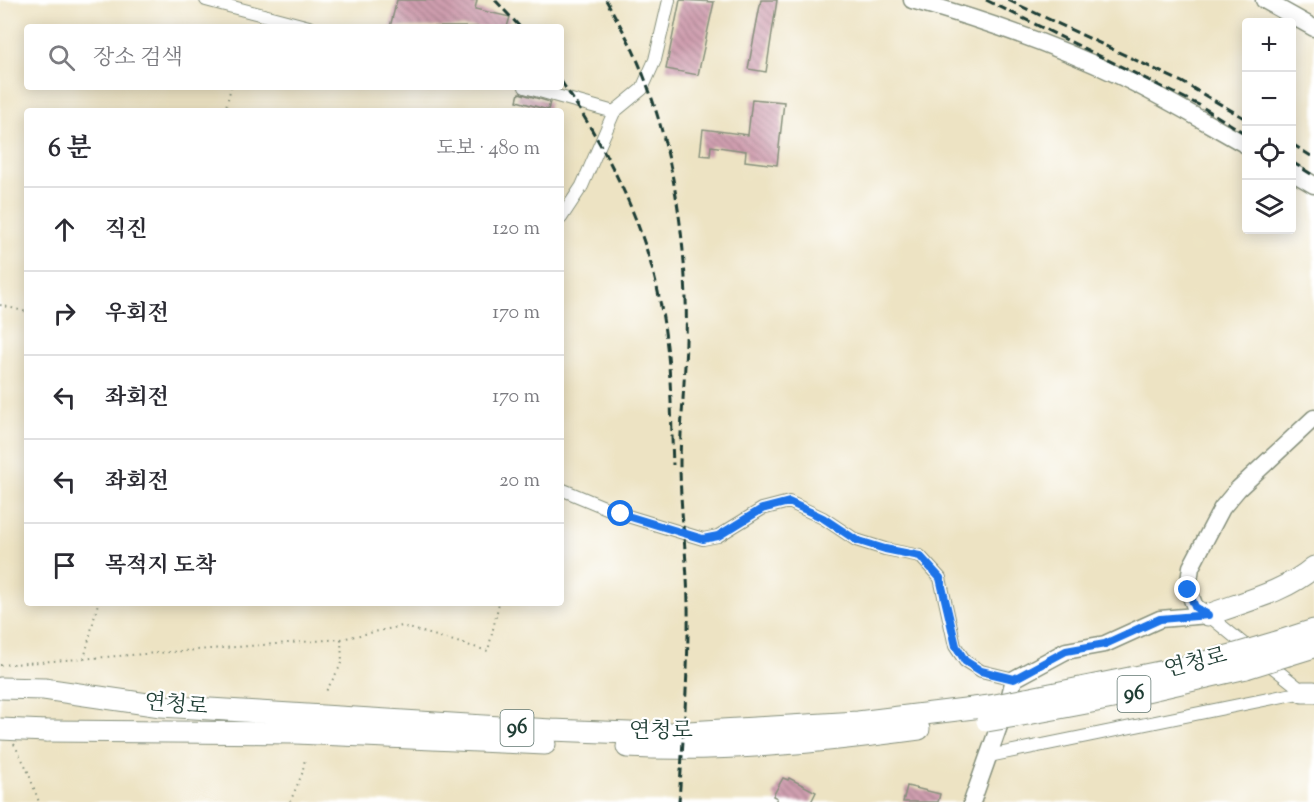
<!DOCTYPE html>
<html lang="ko">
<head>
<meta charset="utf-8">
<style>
	:root { --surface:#fff; --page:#f2f2f3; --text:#2b2b33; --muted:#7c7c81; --line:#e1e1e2 }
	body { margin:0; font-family:"Sorts Mill Goudy","Noto Serif KR",serif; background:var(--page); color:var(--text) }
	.controls { position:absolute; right:18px; top:18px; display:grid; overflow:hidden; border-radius:6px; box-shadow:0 3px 15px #0003 }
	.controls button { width:54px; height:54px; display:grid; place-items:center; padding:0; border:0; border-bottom:2px solid var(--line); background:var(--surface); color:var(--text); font:30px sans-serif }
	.stop { position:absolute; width:18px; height:18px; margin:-14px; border:4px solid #1a73e8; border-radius:50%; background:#fff }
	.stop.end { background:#1a73e8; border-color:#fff; box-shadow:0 2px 6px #0008 }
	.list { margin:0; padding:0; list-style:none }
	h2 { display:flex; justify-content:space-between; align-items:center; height:78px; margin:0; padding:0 24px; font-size:26px }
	h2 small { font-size:20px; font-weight:400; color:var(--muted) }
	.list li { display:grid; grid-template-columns:39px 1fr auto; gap:18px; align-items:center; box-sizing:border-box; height:84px; padding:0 24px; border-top:2px solid var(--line) }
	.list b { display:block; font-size:22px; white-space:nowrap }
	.list em { font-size:20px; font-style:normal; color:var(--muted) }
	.icon { flex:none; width:33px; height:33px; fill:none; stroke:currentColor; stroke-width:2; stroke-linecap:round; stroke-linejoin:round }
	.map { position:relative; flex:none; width:1314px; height:802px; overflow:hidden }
	.search { position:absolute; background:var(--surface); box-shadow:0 3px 15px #0003; left:24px; top:24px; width:540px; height:66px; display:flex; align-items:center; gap:15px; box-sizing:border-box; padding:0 21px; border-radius:6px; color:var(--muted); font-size:22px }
	.panel { position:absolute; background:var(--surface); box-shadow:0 3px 15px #0003; left:24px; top:108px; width:540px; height:498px; border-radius:6px }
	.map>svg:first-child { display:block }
	.building { fill:url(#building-back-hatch) }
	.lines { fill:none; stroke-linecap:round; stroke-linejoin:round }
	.street-casing { stroke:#86907c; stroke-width:14 }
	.secondary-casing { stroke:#86907c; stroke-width:19 }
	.highway-casing { stroke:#86907c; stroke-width:23 }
	.path { stroke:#86907c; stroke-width:2; stroke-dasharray:1.5 4.5; stroke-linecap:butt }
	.street { stroke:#fff; stroke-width:12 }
	.secondary { stroke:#fff; stroke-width:16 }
	.highway { stroke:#fff; stroke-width:21 }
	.rail { stroke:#1f3d34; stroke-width:3; stroke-dasharray:9 4.5; stroke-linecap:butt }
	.highway-bridge-casing { stroke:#86907c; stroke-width:23; stroke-linecap:butt }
	.highway-bridge { stroke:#fff; stroke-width:21 }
	.route { stroke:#1a73e8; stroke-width:8 }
	.labels { text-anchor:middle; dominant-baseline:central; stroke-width:4.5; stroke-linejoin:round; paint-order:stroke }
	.shield { fill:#fff; stroke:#627771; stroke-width:1.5 }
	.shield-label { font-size:21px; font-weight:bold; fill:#1f3d34 }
	.street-label { font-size:22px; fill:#1f3d34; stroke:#fff }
</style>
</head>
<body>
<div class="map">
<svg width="1314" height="802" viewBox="0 0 1314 802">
	<defs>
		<pattern id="building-back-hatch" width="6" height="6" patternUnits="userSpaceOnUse" patternTransform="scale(1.5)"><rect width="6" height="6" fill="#cf9eaf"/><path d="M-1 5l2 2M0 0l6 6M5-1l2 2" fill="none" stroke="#a7828f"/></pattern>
	</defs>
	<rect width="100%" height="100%" fill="#fff"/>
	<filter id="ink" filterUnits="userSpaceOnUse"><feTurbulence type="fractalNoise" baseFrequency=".0167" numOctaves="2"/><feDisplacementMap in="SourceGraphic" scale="12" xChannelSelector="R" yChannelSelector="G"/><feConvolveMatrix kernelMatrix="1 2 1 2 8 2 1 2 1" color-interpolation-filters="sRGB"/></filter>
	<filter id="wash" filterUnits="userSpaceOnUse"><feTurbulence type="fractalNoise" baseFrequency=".008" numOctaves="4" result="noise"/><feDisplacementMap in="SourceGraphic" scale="24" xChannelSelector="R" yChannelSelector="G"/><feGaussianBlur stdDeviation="1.35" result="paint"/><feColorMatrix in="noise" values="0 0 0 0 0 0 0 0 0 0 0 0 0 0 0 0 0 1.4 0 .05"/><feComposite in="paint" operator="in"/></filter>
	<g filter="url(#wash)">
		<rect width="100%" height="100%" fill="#ede3c3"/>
		<g id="blocks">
			<g class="building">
				<polygon points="397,0 477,0 475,9 510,17 507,27 390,27"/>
				<polygon points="680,0 714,2 698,75 666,69"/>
				<polygon points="761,0 777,0 766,72 748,69"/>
				<polygon points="519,93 550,102 548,110 517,101"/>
				<polygon points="752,99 784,102 777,165 745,161 746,151 711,146 710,156 700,155 703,129 748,135"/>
				<polygon points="783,778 788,780 789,778 816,792 811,802 775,802 777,798 773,796"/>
				<polygon points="907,786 940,794 938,802 903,802"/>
			</g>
		</g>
	</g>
	<g filter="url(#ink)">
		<use href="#blocks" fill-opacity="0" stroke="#86907c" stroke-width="1.5"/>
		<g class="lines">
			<g class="street-casing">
				<g id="street">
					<polyline points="206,0 309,27"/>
					<polyline points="525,87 614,112 582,186 561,218"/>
					<polyline points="614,112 642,89 655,60 669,0"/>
					<polyline points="561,489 621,514 703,539 718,536 762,509 789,502 823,518 856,540 885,549 920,556 940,578 955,646 965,661 981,671 1014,679"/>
					<polyline points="1208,615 1251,650"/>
					<polyline points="1265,661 1308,695"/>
					<polyline points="989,756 1303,692"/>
				</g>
			</g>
			<g class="secondary-casing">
				<g id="secondary">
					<path d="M912,0C984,20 1055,45 1122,77C1165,98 1205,122 1246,145"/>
					<polyline points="1264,0 1314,28"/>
					<polyline points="1292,172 1314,185"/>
					<polyline points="972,802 1010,695 1014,679 1066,651 1105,644 1160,619 1208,615 1195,607 1188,589 1191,567 1222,508 1238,489 1314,418"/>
				</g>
			</g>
			<g class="highway-casing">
				<g id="highway">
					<path d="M1208,615C1243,602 1285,592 1314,567"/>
					<polyline points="1280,641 1314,630"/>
					<polyline points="1288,655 1314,647"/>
					<polyline points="0,688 44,689 161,706 551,730 655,734 858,722 990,706"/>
					<polyline points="1303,692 1314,692"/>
					<polyline points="1026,699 1189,666 1236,654"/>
					<polyline points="1022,715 1129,695 1246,668"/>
					<polyline points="47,731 296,733 545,744"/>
					<path d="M627,747C723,752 823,742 919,729"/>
				</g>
			</g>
			<g class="path">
				<polyline points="225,111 231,87"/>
				<polyline points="0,305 27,312"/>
				<polyline points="341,639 402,626 488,651 499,603"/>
				<polyline points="84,659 98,603"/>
				<polyline points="0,665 341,639 342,663 325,693"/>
				<polyline points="14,744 27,769 39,802"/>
				<polyline points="290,802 302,774 305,759"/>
			</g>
			<use href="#street" class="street"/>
			<use href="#secondary" class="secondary"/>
			<use href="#highway" class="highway"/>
			<g class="rail">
				<polyline points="495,0 520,27"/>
				<path d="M606,0C615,16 624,32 632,48C668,127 683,213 686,299C688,354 681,408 680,462C680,509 687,556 688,603C689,669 683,736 679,802"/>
				<polyline points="986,0 1199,105 1246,134"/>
				<polyline points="1008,0 1182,82 1246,119"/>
				<path d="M561,81C613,158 653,239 665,332C672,376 671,421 673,465"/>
				<polyline points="1292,144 1314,158"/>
				<polyline points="1292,162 1314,176"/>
			</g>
			<g class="highway-bridge-casing">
				<g id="highway-bridge">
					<polyline points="1236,654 1280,641"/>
					<polyline points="1246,668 1288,655"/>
					<polyline points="990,706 1026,699"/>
					<polyline points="987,721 1022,715"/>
					<polyline points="0,729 47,731"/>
				</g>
			</g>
			<use href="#highway-bridge" class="highway-bridge"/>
		</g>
	</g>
	<g class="lines" filter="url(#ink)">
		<polyline class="route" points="621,514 703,539 718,536 762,509 789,502 823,518 856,540 885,549 920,556 940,578 956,646 965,661 981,671 1014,679 1066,651 1105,644 1160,619 1208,615 1195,607 1188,590"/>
	</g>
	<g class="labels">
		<g class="shield">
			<rect x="1117.5" y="676" width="33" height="36" rx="4.5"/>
			<rect x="500.5" y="710" width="33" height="36" rx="4.5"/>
		</g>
		<g class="shield-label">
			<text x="1134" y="694">96</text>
			<text x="517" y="728">96</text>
		</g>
		<g class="street-label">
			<text transform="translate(1196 664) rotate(-14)">연청로</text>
			<text transform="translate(176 706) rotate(5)">연청로</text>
			<text x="661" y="732">연청로</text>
		</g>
	</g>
</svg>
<div class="controls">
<button>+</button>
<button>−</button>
<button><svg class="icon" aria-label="locate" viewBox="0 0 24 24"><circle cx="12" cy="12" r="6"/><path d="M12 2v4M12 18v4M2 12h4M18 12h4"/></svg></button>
<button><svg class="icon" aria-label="layers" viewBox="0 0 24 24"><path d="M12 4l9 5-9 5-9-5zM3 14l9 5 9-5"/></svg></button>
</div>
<div class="stop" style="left:621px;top:514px"></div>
<div class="stop end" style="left:1188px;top:590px"></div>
<div class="search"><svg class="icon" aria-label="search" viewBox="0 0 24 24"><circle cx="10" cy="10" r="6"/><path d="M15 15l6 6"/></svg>장소 검색</div>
<section class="panel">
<h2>6 분<small>도보 · 480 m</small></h2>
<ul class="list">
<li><svg class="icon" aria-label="ahead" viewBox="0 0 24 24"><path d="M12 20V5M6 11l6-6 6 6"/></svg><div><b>직진</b></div><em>120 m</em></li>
<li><svg class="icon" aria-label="right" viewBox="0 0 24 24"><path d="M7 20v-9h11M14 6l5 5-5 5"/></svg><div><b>우회전</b></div><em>170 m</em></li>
<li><svg class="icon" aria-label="left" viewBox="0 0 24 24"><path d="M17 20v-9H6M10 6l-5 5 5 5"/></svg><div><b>좌회전</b></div><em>170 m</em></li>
<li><svg class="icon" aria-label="left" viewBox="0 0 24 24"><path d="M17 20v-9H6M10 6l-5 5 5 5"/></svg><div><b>좌회전</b></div><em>20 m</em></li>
<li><svg class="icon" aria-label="arrive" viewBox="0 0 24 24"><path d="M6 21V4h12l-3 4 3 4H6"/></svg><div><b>목적지 도착</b></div></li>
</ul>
</section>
</div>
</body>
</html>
